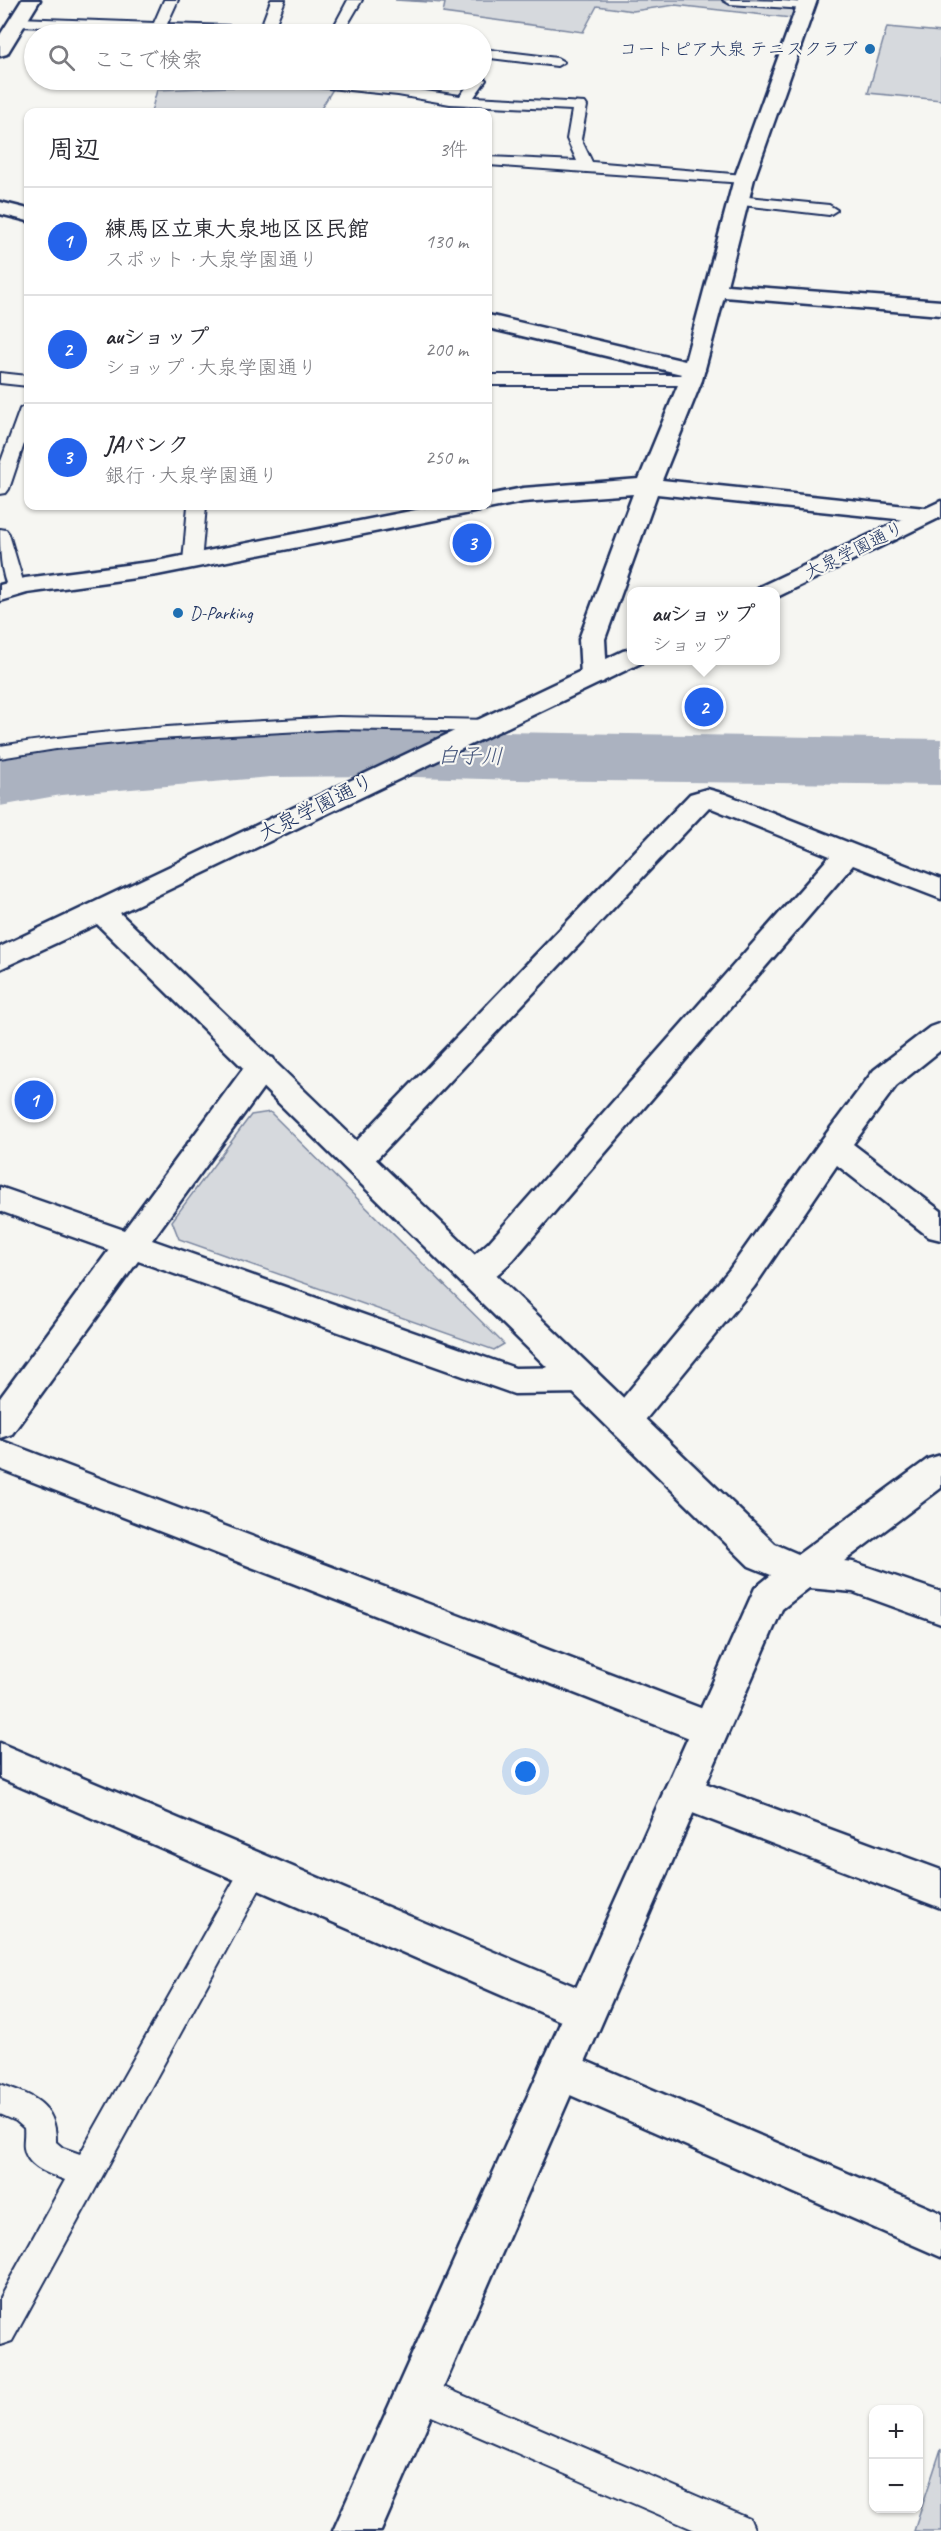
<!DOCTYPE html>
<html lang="ja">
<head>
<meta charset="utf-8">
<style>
	:root { --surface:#fff; --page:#f2f2f3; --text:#2b2b33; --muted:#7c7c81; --line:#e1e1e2; --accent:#2563eb }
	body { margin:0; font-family:Caveat,"Klee One",sans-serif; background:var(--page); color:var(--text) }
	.controls { position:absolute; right:18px; bottom:18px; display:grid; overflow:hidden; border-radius:12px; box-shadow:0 2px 4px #0004 }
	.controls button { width:54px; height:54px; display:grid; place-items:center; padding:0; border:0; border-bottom:2px solid var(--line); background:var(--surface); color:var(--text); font:30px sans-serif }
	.you { position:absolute; left:526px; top:1772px; width:21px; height:21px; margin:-15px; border:4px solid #fff; border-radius:50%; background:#1a73e8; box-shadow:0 0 0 9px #1a73e833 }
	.badge { display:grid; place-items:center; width:39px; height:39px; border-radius:50%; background:var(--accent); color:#fff; font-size:20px; font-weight:700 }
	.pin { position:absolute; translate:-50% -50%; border:3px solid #fff; box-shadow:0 2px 6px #0006 }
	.popup { position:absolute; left:627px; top:587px; width:153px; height:78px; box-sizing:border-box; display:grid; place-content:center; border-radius:12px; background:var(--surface); filter:drop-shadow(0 2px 4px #0005); font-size:20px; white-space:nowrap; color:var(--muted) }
	.popup b { font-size:22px; color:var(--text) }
	.popup::after { content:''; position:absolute; left:50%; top:100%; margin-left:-12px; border:12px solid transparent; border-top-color:var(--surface) }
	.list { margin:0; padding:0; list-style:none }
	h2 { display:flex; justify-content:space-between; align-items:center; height:78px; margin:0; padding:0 24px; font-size:26px }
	h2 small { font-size:20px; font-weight:400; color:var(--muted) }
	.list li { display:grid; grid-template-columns:39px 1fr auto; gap:18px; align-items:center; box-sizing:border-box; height:108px; padding:0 24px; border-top:2px solid var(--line) }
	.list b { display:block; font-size:22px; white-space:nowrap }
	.list p { margin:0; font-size:20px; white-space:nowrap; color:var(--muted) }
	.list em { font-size:20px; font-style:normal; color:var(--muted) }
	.icon { flex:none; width:33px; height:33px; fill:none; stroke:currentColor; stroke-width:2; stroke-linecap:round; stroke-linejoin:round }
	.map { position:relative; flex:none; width:941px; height:2531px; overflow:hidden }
	.search { position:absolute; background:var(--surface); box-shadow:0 2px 4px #0004; left:24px; top:24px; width:468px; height:66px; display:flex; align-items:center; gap:15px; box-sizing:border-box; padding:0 21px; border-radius:33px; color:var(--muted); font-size:22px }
	.panel { position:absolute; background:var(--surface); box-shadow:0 2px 4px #0004; left:24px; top:108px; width:468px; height:402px; border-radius:12px }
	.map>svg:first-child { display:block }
	.green { fill:#d6d9dd; stroke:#78849e; stroke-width:1.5 }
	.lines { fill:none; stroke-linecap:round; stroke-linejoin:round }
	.river { fill:#abb2c0; fill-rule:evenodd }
	.lane-casing { stroke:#1b2f5e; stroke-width:4 }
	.street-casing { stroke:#1b2f5e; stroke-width:5 }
	.secondary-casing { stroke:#1b2f5e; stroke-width:5 }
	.lane { fill:#f6f6f2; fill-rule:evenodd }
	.street { fill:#f6f6f2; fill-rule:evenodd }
	.secondary { fill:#f6f6f2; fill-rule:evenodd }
	.poi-dot { fill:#1f6fb2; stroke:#f6f6f2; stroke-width:2 }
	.labels { text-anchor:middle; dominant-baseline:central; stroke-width:4.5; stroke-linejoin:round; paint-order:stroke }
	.far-poi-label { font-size:18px; fill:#1b2f5e; stroke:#f6f6f2; text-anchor:end }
	.far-street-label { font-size:18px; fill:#1b2f5e; stroke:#f6f6f2 }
	.street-label { font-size:21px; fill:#1b2f5e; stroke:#f6f6f2 }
	.water-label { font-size:22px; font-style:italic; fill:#46567b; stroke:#f6f6f2 }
</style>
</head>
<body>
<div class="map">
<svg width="941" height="2531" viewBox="0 0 941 2531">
	<rect width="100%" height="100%" fill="#f6f6f2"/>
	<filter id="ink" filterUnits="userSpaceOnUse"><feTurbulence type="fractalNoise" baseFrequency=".0167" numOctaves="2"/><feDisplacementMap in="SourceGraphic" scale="12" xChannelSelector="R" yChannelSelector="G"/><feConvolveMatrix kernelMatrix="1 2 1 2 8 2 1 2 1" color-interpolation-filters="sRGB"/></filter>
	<g filter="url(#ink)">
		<g class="green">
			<polygon points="395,0 801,0 791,18 675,5 633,11 597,6 583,32 443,13 445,3"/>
			<polygon points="887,27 941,32 941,100 868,93"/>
			<polygon points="230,87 333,89 319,112 151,112 157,90"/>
			<polygon points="270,1112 504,1344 494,1350 179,1239 172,1221 251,1115"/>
			<polygon points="941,2449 941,2531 914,2531"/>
		</g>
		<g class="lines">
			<path class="river" d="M382,730L941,739V785L517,780L382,776L271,777L61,795L0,806V760C126,737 254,731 382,730Z"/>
			<g class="lane-casing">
				<g id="lane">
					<polygon points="164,0 178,0 167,24 261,27 271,0 285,0 274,28 332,30 348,0 362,0 342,34 241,34 18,26 11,22 18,18 154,23"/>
					<path d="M723,0C740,0 801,0 812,5L805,9L730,4Z"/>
					<polygon points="482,49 557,58 564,62 557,66 482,57"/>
					<polygon points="482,76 486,80 474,97 585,103 587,106 581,139 592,162 744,175 751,179 744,183 488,165 488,157 577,161 567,139 572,110 450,104 398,95 319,87 314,86 309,80 398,87 460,96 472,80 482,80"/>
					<polygon points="738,196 829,205 837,210 829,215 733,204 730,201"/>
					<polygon points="0,373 28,376 28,386 0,383"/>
					<polygon points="488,375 691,375 699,380 691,385 488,385"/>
					<polygon points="28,404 28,432 9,489 6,493 0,494 0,464 20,409"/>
					<polygon points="188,506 206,506 201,562 198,566 186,566 183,562"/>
					<path d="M0,529L6,530L9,534L25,588L22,592H10C0,574 0,549 0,529Z"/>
					<path d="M338,717L491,720L498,722L501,726L498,730L491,732L338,729L158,739L56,749L0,758V746C112,728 225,723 338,717Z"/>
					<path d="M255,1857L265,1861L270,1870L265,1879L12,2341L0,2345V2297L65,2180C50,2174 27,2168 24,2148C23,2142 25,2135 24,2128L16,2121L0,2114V2084C31,2095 57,2103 56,2142L63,2148L80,2154L245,1861Z"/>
					<polygon points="418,2376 750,2519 755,2531 697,2531 406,2405 401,2393 406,2381"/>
				</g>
			</g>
			<g class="street-casing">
				<g id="street">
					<polygon points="22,0 40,0 7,54 0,56 0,35"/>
					<polygon points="799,0 817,0 754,179 727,285 941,301 941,315 724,297 702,380 662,480 925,508 934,510 937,515 934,520 925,522 657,494 605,639 607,676 603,682 594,684 585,682 581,676 579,639 633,494 523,502 488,509 481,508 479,511 470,513 157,575 27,593 0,601 0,585 25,578 157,561 436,506 488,506 488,495 523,488 639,479 680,380 734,179"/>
					<path d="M707,789L725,794L941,879V899L853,865L513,1260C497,1274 486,1290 463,1283L458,1274L463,1265L489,1242L830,856L709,807L368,1168L357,1172L346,1168L341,1160L346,1152L690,794Z"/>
					<polygon points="941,1023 941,1050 896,1086 853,1144 941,1211 941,1240 929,1237 837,1165 754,1287 637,1430 625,1434 613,1430 608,1420 613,1410 730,1269 823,1138 874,1070 930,1027"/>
					<polygon points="262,1055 273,1058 277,1066 273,1074 152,1240 515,1368 584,1367 596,1370 601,1380 596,1390 584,1393 514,1394 138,1261 12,1434 0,1438 0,1398 109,1250 0,1211 0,1187 124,1230 251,1058"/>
					<polygon points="0,1440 724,1717 729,1729 724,1741 710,1746 0,1469"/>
					<polygon points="941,1455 941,1488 815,1583 802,1587 789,1583 784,1572 789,1561 928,1459"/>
					<polygon points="0,1743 600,1997 606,2011 600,2025 585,2031 570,2025 0,1778"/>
					<polygon points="683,1775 941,1870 941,1908 669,1804 663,1792 669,1780"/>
					<polygon points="560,2050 941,2213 941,2257 545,2084 539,2070 545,2056"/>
				</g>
			</g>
			<g class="secondary-casing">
				<g id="secondary">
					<polygon points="0,202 28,209 28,221 0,214"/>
					<polygon points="488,315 702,365 705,370 702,375 694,377 488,328"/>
					<polygon points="941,501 941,517 777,597 776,592 756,592 759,587"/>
					<polygon points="632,649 632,660 643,660 641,663 120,913 775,1544 805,1557 853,1562 941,1592 941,1624 853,1592 809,1588 782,1609 381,2531 333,2531 750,1599 755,1588 771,1575 749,1566 97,924 0,969 0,947 623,651"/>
				</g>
			</g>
			<use href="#lane" class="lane"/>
			<use href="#street" class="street"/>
			<use href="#secondary" class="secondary"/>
		</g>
	</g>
	<g class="poi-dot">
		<circle cx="870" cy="49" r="6"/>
		<circle cx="178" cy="613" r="6"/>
	</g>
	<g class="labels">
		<g class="far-poi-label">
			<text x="858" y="49">コートピア大泉 テニスクラブ</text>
			<text x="190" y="613" text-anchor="start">D-Parking</text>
		</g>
		<g class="far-street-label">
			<text transform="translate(854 550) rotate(-26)">大泉学園通り</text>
		</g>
		<g class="street-label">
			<text transform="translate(316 807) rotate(-26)">大泉学園通り</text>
		</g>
		<g class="water-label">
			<text transform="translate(470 756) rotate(1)">白子川</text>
		</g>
	</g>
</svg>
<div class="controls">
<button>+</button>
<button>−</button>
</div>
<div class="you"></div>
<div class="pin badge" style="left:34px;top:1100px">1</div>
<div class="pin badge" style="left:704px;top:707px">2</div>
<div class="popup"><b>auショップ</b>ショップ</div>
<div class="pin badge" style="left:472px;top:543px">3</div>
<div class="search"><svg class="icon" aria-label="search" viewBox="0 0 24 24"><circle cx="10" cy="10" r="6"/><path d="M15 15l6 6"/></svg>ここで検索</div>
<section class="panel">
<h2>周辺<small>3件</small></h2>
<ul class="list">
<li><span class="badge">1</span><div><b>練馬区立東大泉地区区民館</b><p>スポット · 大泉学園通り</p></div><em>130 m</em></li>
<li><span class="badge">2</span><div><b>auショップ</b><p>ショップ · 大泉学園通り</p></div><em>200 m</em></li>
<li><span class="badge">3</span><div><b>JAバンク</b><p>銀行 · 大泉学園通り</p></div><em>250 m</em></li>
</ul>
</section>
</div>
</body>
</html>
